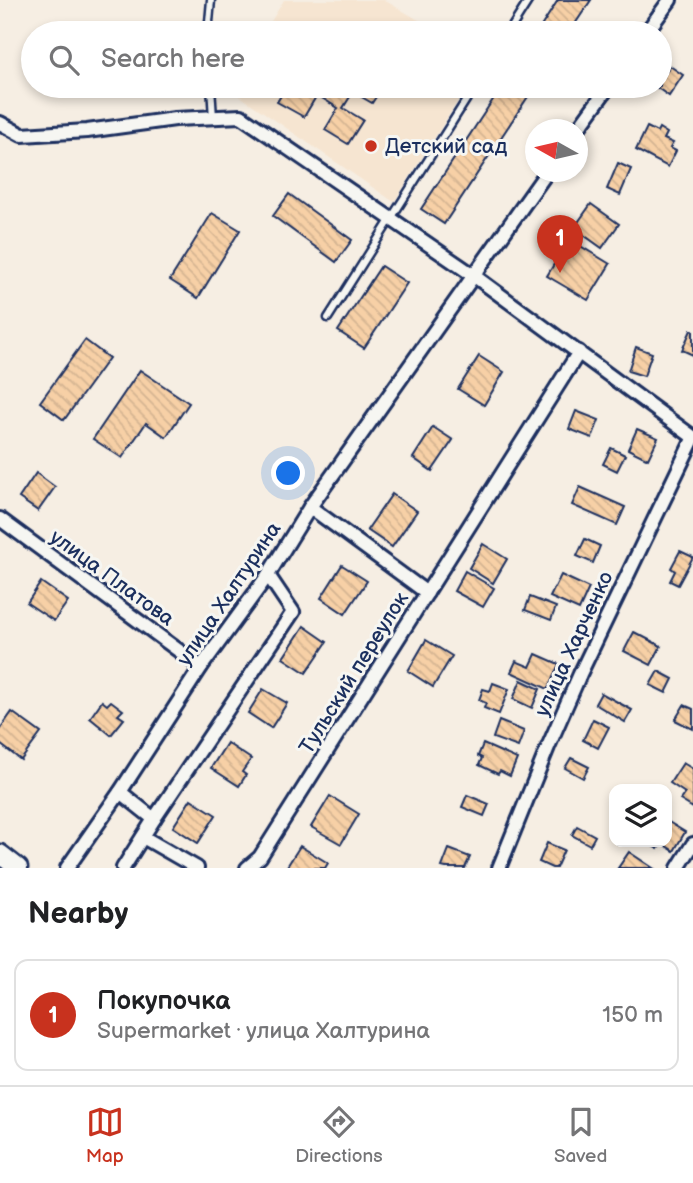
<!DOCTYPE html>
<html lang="en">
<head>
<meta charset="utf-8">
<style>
	:root { --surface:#fff; --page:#f6f6f6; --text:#202124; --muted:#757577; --line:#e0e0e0; --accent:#c8321e }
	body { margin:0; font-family:"Balsamiq Sans",sans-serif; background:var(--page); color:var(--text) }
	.controls { position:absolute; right:21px; bottom:21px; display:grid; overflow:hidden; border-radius:14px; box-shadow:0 4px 10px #0003 }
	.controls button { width:63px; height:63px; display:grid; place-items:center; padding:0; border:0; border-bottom:2px solid var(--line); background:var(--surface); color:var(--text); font:35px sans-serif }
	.compass { position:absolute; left:525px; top:119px; width:63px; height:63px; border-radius:50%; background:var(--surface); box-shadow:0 4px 10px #0003; rotate:278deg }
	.you { position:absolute; left:289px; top:474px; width:24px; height:24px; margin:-18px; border:5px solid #fff; border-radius:50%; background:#1a73e8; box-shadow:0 0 0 10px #1a73e833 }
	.badge { display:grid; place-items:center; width:46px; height:46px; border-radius:50%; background:var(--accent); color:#fff; font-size:23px; font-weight:700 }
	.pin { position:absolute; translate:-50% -58px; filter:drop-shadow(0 2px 4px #0008) }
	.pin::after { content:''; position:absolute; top:37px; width:24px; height:21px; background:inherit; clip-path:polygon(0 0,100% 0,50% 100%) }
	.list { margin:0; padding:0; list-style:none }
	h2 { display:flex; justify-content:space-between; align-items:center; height:91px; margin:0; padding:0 28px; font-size:30px }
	h2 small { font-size:23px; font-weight:400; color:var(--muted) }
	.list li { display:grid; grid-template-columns:46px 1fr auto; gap:21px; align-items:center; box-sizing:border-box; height:112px; margin:0 14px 14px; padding:0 14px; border:2px solid var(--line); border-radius:14px }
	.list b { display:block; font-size:26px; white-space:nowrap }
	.list p { margin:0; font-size:23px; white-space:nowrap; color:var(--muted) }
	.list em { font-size:23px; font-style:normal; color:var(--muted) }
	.icon { flex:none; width:38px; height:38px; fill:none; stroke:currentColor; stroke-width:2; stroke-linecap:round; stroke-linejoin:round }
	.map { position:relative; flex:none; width:693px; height:868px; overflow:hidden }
	.search { position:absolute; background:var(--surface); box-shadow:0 4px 10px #0003; left:21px; right:21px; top:21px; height:77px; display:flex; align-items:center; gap:18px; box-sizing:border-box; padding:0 24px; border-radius:38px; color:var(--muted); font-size:26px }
	.sheet { height:217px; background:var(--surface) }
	nav { display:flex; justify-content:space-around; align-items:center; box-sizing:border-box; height:98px; border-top:2px solid var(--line); background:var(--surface); font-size:19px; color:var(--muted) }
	nav a { display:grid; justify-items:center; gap:4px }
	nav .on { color:var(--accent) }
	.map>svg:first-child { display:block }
	.built { fill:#f6e5d1 }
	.building { fill:url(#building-back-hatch); stroke:#1b2f5e; stroke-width:2 }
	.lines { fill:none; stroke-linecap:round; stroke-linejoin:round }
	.service-casing { stroke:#1b2f5e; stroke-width:11 }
	.minor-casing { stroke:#1b2f5e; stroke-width:18 }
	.secondary-casing { stroke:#1b2f5e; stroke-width:23 }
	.service { stroke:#f6f6f2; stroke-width:6 }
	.minor { stroke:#f6f6f2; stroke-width:12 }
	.secondary { stroke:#f6f6f2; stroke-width:18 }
	.poi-dot { fill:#c8321e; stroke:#f6f6f2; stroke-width:2.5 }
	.labels { text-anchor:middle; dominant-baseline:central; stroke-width:6; stroke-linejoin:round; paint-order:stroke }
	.poi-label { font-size:21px; fill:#1b2f5e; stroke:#f6f6f2; text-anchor:start }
	.street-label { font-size:21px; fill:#1b2f5e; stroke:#f6f6f2 }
</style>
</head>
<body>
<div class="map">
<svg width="693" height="868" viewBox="0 0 693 868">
	<defs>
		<pattern id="building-back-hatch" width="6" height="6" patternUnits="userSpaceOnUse" patternTransform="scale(1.75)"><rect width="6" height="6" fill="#f7d0a6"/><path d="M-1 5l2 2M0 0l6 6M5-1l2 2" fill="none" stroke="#d3b391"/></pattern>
	</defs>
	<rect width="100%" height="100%" fill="#f6eee3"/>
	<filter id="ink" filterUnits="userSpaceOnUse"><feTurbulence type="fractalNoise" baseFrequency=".0143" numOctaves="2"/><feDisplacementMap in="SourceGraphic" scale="14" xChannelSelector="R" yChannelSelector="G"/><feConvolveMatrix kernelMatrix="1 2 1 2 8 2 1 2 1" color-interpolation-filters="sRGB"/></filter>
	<g filter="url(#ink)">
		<g class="built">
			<polygon points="284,0 384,0 441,33 264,33"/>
			<polygon points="233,86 467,86 394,202 231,90"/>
		</g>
		<g class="building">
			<polygon points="558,0 591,0 569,33 537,33"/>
			<polygon points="670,66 683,75 669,96 656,87 660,86 660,82"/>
			<polygon points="287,86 306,86 312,90 314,86 383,86 372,103 353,92 343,108 363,120 348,144 325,130 338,108 317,95 304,117 277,102"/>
			<polygon points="502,86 535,86 444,224 421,209"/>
			<polygon points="647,127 657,132 659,128 667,133 664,139 673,143 670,148 676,151 668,167 636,150"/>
			<polygon points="618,163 631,169 620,195 607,189"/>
			<polygon points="289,194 352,240 336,262 273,216"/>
			<polygon points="591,204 619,224 602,248 574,228"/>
			<polygon points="212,213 240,230 198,298 170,280"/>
			<polygon points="569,239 610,264 588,300 547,276"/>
			<polygon points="381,266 407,283 364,348 338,331"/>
			<polygon points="691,330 693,331 693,355 682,350"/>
			<polygon points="85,340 109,358 64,420 40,402"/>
			<polygon points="636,347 652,353 644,376 628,371"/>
			<polygon points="479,356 504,372 484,405 458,389"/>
			<polygon points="140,370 189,403 166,437 146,423 122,458 93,439"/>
			<polygon points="576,411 599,420 592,438 569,429"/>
			<polygon points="433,427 453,440 432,471 413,458"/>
			<polygon points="637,429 658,438 648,459 628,449"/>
			<polygon points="611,448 625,455 617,471 603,464"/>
			<polygon points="36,473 55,487 38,511 19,498"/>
			<polygon points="580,487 625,507 617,525 572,505"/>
			<polygon points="392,494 417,511 392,547 367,530"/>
			<polygon points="585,539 600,546 593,563 577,556"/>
			<polygon points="483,544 507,559 493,583 469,568"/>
			<polygon points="680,551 693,557 678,585 670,581 675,571 671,568"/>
			<polygon points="342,565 367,581 345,614 321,598"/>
			<polygon points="465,571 494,588 483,607 454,591"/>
			<polygon points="561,575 589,588 579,610 550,597"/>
			<polygon points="41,582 68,601 54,621 27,603"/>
			<polygon points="530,597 556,607 551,620 525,610"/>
			<polygon points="304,626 327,642 306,673 283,658"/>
			<polygon points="634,632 661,646 651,665 624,651"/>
			<polygon points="426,640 452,656 433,687 408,671"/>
			<polygon points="536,654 559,664 548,689 511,672 516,661 530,667"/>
			<polygon points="658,671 673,679 666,693 650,685"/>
			<polygon points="521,680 540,689 532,708 513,699"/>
			<polygon points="493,683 509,689 499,714 484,708 486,703 479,700 483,689 490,691"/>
			<polygon points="263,689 287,703 271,728 248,713"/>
			<polygon points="601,693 632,710 625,722 595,704"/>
			<polygon points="102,701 107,705 111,701 123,710 118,715 124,719 111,735 90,718"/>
			<polygon points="684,705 693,709 693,729 675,720"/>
			<polygon points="12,712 41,733 21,760 0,744 0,729"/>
			<polygon points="593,719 609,727 598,748 583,740"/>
			<polygon points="499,721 524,731 518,747 493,738"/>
			<polygon points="227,743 251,759 242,772 246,775 239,786 211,768"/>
			<polygon points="483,744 517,759 510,776 500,771 498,774 479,765 482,758 478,756"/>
			<polygon points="571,758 589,767 583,778 565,768"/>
			<polygon points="683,763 693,769 693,808 680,800 685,793 670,783"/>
			<polygon points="467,795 489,804 484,816 462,807"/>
			<polygon points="330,796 359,814 341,844 311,827"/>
			<polygon points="191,799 216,815 198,843 173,827"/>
			<polygon points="667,821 685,832 674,851 661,843 658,849 645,842 667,842"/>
			<polygon points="577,826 595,836 590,845 572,835"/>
			<polygon points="547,843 564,850 556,868 552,868 539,862"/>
			<polygon points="300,846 328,863 325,868 286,868"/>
			<polygon points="449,849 470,857 465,868 446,868 442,867"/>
			<polygon points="629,852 653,868 618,868"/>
		</g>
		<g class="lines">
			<g class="service-casing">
				<g id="service">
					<polyline points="208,33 211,0"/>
					<polyline points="508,33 529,0"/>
					<polyline points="211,86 213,118"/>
					<polyline points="328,318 475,86"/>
				</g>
			</g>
			<g class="minor-casing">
				<g id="minor">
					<polyline points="646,33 670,0"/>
					<polyline points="0,123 22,135 87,131 175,119 241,116 473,275 693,437"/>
					<polyline points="577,130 609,86"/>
					<polyline points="310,507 427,593"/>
					<polyline points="0,519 201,667"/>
					<polyline points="120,792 154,819"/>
					<polyline points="143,837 197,868"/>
					<polyline points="67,868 120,792 201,667 268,575 310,507 547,172"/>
					<polyline points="123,868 154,819 293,612 268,575"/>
					<polyline points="247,868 260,857 579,352"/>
					<polyline points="499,868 548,747 580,674 693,439"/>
					<polyline points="678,868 693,844"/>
				</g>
			</g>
			<g class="secondary-casing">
				<polyline id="secondary" points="0,854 18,868"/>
			</g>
			<use href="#service" class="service"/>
			<use href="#minor" class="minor"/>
			<use href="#secondary" class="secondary"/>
		</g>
	</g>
	<circle class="poi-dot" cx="371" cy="146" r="7"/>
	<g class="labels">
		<g class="poi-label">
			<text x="385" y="146">Детский сад</text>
		</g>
		<g class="street-label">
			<text transform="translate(112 578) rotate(36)">улица Платова</text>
			<text transform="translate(229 594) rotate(-56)">улица Халтурина</text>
			<text transform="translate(574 644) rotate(-65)">улица Харченко</text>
			<text transform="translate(354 673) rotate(-58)">Тульский переулок</text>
		</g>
	</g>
</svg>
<div class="controls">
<button><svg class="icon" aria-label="layers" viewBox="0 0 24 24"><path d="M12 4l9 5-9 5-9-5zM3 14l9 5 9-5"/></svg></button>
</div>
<svg class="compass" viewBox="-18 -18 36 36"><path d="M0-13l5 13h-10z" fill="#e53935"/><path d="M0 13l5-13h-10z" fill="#757577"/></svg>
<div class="you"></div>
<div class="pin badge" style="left:560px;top:273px">1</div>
<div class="search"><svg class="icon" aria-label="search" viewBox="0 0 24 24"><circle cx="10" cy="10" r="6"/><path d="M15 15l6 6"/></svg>Search here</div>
</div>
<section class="sheet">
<h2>Nearby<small></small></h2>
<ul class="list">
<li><span class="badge">1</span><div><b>Покупочка</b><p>Supermarket · улица Халтурина</p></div><em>150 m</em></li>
</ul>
</section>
<nav>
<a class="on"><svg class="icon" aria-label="map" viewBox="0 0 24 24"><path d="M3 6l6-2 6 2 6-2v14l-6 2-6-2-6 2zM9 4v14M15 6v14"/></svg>Map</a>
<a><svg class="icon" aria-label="directions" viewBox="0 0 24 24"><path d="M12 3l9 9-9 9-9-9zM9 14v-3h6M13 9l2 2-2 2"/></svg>Directions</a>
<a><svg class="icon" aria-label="saved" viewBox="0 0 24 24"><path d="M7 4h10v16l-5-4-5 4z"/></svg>Saved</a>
</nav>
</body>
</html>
